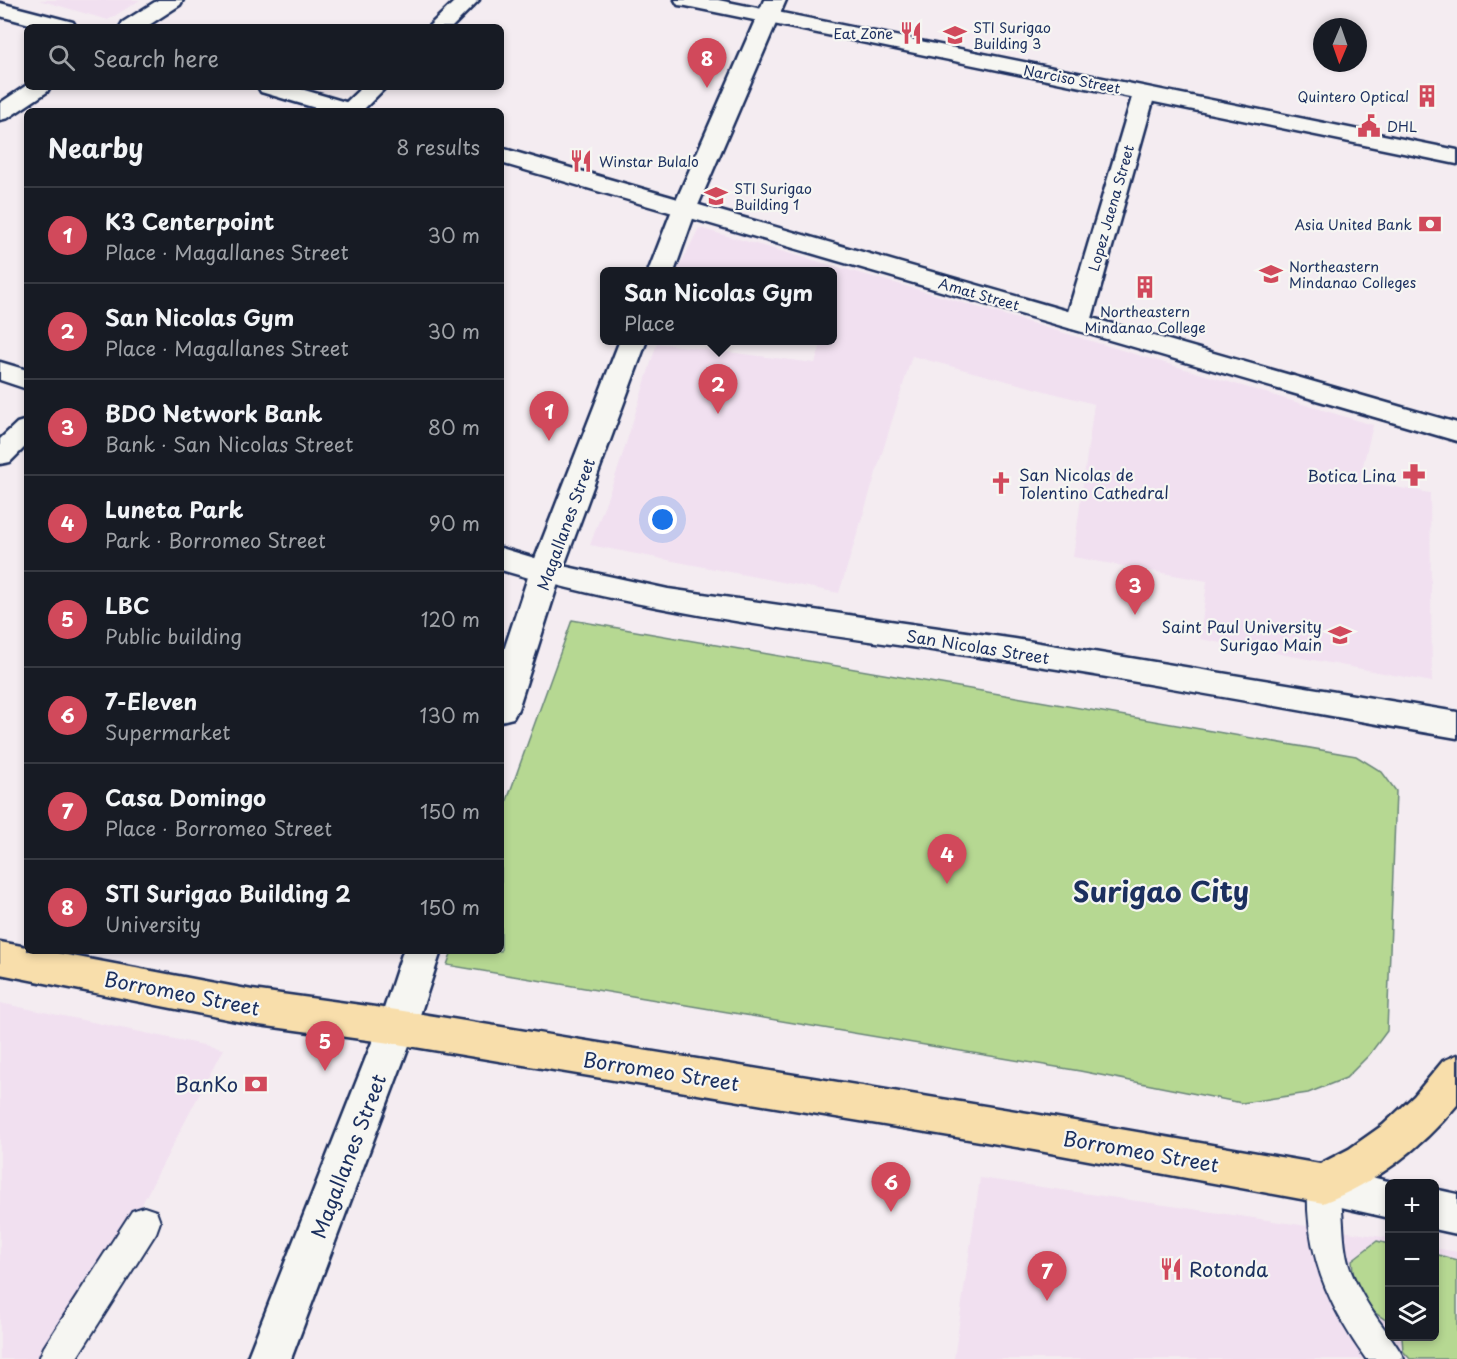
<!DOCTYPE html>
<html lang="en">
<head>
<meta charset="utf-8">
<style>
	:root { --surface:#171b24; --page:#242831; --text:#f1f3f6; --muted:#9ea1a6; --line:#363941; --accent:#d1495b }
	body { margin:0; font-family:"Playpen Sans",sans-serif; background:var(--page); color:var(--text) }
	.controls { position:absolute; right:18px; bottom:18px; display:grid; overflow:hidden; border-radius:9px; box-shadow:0 3px 9px #0003 }
	.controls button { width:54px; height:54px; display:grid; place-items:center; padding:0; border:0; border-bottom:2px solid var(--line); background:var(--surface); color:var(--text); font:30px sans-serif }
	.compass { position:absolute; left:1313px; top:18px; width:54px; height:54px; border-radius:50%; background:var(--surface); box-shadow:0 3px 9px #0003; rotate:182deg }
	.you { position:absolute; left:663px; top:520px; width:21px; height:21px; margin:-15px; border:4px solid #fff; border-radius:50%; background:#1a73e8; box-shadow:0 0 0 9px #1a73e833 }
	.badge { display:grid; place-items:center; width:39px; height:39px; border-radius:50%; background:var(--accent); color:#fff; font-size:20px; font-weight:700 }
	.pin { position:absolute; translate:-50% -50px; filter:drop-shadow(0 2px 3px #0008) }
	.pin::after { content:''; position:absolute; top:32px; width:21px; height:18px; background:inherit; clip-path:polygon(0 0,100% 0,50% 100%) }
	.popup { position:absolute; left:600px; top:267px; width:237px; height:78px; box-sizing:border-box; display:grid; place-content:center; border-radius:9px; background:var(--surface); filter:drop-shadow(0 2px 4px #0005); font-size:20px; white-space:nowrap; color:var(--muted) }
	.popup b { font-size:22px; color:var(--text) }
	.popup::after { content:''; position:absolute; left:50%; top:100%; margin-left:-12px; border:12px solid transparent; border-top-color:var(--surface) }
	.list { margin:0; padding:0; list-style:none }
	h2 { display:flex; justify-content:space-between; align-items:center; height:78px; margin:0; padding:0 24px; font-size:26px }
	h2 small { font-size:20px; font-weight:400; color:var(--muted) }
	.list li { display:grid; grid-template-columns:39px 1fr auto; gap:18px; align-items:center; box-sizing:border-box; height:96px; padding:0 24px; border-top:2px solid var(--line) }
	.list b { display:block; font-size:22px; white-space:nowrap }
	.list p { margin:0; font-size:20px; white-space:nowrap; color:var(--muted) }
	.list em { font-size:20px; font-style:normal; color:var(--muted) }
	.icon { flex:none; width:33px; height:33px; fill:none; stroke:currentColor; stroke-width:2; stroke-linecap:round; stroke-linejoin:round }
	.map { position:relative; flex:none; width:1457px; height:1359px; overflow:hidden }
	.search { position:absolute; background:var(--surface); box-shadow:0 3px 9px #0003; left:24px; top:24px; width:480px; height:66px; display:flex; align-items:center; gap:15px; box-sizing:border-box; padding:0 21px; border-radius:9px; color:var(--muted); font-size:22px }
	.panel { position:absolute; background:var(--surface); box-shadow:0 3px 9px #0003; left:24px; top:108px; width:480px; height:846px; border-radius:9px }
	.map>svg:first-child { display:block }
	.built { fill:#f1e0f0 }
	.green { fill:#b6d892; stroke:#688478; stroke-width:1.5 }
	.lines { fill:none; stroke-linecap:round; stroke-linejoin:round }
	.lane-casing { stroke:#1b2f5e; stroke-width:4 }
	.street-casing { stroke:#1b2f5e; stroke-width:5 }
	.secondary-casing { stroke:#1b2f5e; stroke-width:5 }
	.primary-casing { stroke:#1b2f5e; stroke-width:5 }
	.lane { fill:#f6f6f2; fill-rule:evenodd }
	.street { fill:#f6f6f2; fill-rule:evenodd }
	.secondary { fill:#f6f6f2; fill-rule:evenodd }
	.primary { fill:#f8deab; fill-rule:evenodd }
	.labels { text-anchor:middle; dominant-baseline:central; stroke-width:4.5; stroke-linejoin:round; paint-order:stroke }
	.far-poi-label { font-size:14px; fill:#1b2f5e; stroke:#f6f6f2; text-anchor:start }
	.far-street-label { font-size:14px; fill:#1b2f5e; stroke:#f6f6f2 }
	.poi-label { font-size:16px; fill:#1b2f5e; stroke:#f6f6f2; text-anchor:end }
	.street-label { font-size:16px; fill:#1b2f5e; stroke:#f6f6f2 }
	.near-street-label { font-size:20px; fill:#1b2f5e; stroke:#f6f6f2 }
	.near-poi-label { font-size:20px; fill:#1b2f5e; stroke:#f6f6f2; text-anchor:end }
	.town-label { font-size:28px; font-weight:bold; fill:#1b2f5e; stroke:#f6f6f2 }
</style>
</head>
<body>
<div class="map">
<svg width="1457" height="1359" viewBox="0 0 1457 1359">
	<rect width="100%" height="100%" fill="#f4ecf1"/>
	<filter id="ink" filterUnits="userSpaceOnUse"><feTurbulence type="fractalNoise" baseFrequency=".0167" numOctaves="2"/><feDisplacementMap in="SourceGraphic" scale="12" xChannelSelector="R" yChannelSelector="G"/><feConvolveMatrix kernelMatrix="1 2 1 2 8 2 1 2 1" color-interpolation-filters="sRGB"/></filter>
	<g filter="url(#ink)">
		<g class="built">
			<polygon points="39,0 140,0 108,20"/>
			<polygon points="699,228 930,293 1373,425 1359,481 1430,493 1432,682 1200,639 1207,581 1073,557 1094,404 912,356 839,593 590,545 619,466 657,343 815,363 822,341 832,340 832,272 677,271"/>
			<polygon points="0,1003 223,1049 61,1359 0,1359"/>
			<polygon points="980,1178 1389,1238 1390,1336 1434,1336 1435,1248 1457,1252 1457,1359 954,1359"/>
		</g>
		<g class="green">
			<polygon points="572,620 1356,756 1382,772 1396,791 1387,1031 1369,1055 1346,1078 1308,1093 1242,1103 1080,1071 447,965 452,951 501,951 501,817"/>
			<path d="M1377,1241L1389,1244V1322C1359,1304 1354,1295 1352,1260Z"/>
			<polygon points="1435,1254 1457,1260 1457,1359 1410,1359 1403,1351 1402,1337 1434,1336"/>
		</g>
		<g class="lines">
			<g class="lane-casing">
				<g id="lane">
					<path d="M1323,1169L1334,1173C1347,1202 1339,1238 1350,1269C1359,1292 1375,1317 1390,1336C1395,1344 1400,1350 1404,1359H1366C1333,1313 1311,1266 1308,1210C1308,1196 1306,1186 1312,1173Z"/>
					<polygon points="144,1207 156,1211 160,1222 156,1233 76,1359 39,1359 44,1347 132,1211"/>
				</g>
			</g>
			<g class="street-casing">
				<g id="street">
					<polygon points="456,0 479,0 452,27 428,27"/>
					<polygon points="764,0 786,0 696,210 674,272 648,272 672,210"/>
					<polygon points="27,85 27,87 50,87 47,92 8,118 0,120 0,103"/>
					<polygon points="362,87 386,87 362,111 337,111"/>
					<polygon points="1144,87 1152,89 1155,94 1091,322 1087,328 1078,330 1069,328 1065,322 1133,94 1136,89"/>
					<polygon points="620,340 647,340 561,574 518,709 513,718 501,721 501,659 529,574"/>
					<polygon points="27,420 27,445 10,462 0,464 0,439 17,423"/>
					<polygon points="403,951 441,951 416,1027 291,1359 247,1359 378,1027"/>
				</g>
			</g>
			<g class="secondary-casing">
				<g id="secondary">
					<polygon points="158,0 183,0 180,5 146,27 120,27 123,22"/>
					<polygon points="675,0 718,0 1457,150 1457,164 686,6 678,5"/>
					<polygon points="0,3 73,22 76,27 41,27 0,16"/>
					<polygon points="258,87 294,87 359,106 363,111 326,111 261,92"/>
					<polygon points="501,148 1457,423 1457,441 501,163"/>
					<polygon points="0,362 27,370 27,389 0,380"/>
					<path d="M501,548L558,565L668,589L1015,639L1457,712V738C1289,709 1121,677 952,653C800,630 649,614 501,570Z"/>
					<polygon points="1323,1165 1400,1184 1390,1184 1390,1218 1323,1203 1308,1198 1302,1184 1308,1170"/>
					<polygon points="1434,1189 1457,1194 1457,1234 1434,1229"/>
				</g>
			</g>
			<g class="primary-casing">
				<path id="primary" d="M0,942L27,947V951H46L252,990L397,1010L1034,1114L1320,1164L1349,1149L1383,1125L1414,1096L1443,1061L1457,1055V1105C1421,1148 1376,1183 1323,1203L1034,1150L397,1044L252,1024L0,974Z"/>
			</g>
			<use href="#lane" class="lane"/>
			<use href="#street" class="street"/>
			<use href="#secondary" class="secondary"/>
			<use href="#primary" class="primary"/>
		</g>
	</g>
	<defs>
		<g id="restaurant-bare" transform="scale(1.8)"><path d="M-5-6h1v4h1v-4h1v4h1v-4h1v5L-1.5 .5V6h-2V.5L-5-1ZM5-6V6H3V1.5H1.5Q1.5-4 5-6Z" fill="#d1495b" stroke="#f6f6f2" stroke-width="2.5" paint-order="stroke"/></g>
		<g id="university-bare" transform="scale(1.8)"><path d="M0-5L7-2L0 1L-7-2ZM-4 1L0 2.5L4 1V4Q0 6-4 4Z" fill="#d1495b" stroke="#f6f6f2" stroke-width="2.5" paint-order="stroke"/></g>
		<g id="building-bare" transform="scale(1.8)"><path d="M-4-6H4V6H1V3H-1V6H-4ZM-2.5-4.3h1.7v1.8h-1.7ZM.8-4.3h1.7v1.8H.8ZM-2.5-1h1.7V.8h-1.7ZM.8-1h1.7V.8H.8Z" fill="#d1495b" stroke="#f6f6f2" stroke-width="2.5" paint-order="stroke"/></g>
		<g id="civic-bare" transform="scale(1.8)"><path d="M-.6-6.5H3V-4.5H.6V-3L4-1V1h2V6H-6V1h2V-1L-.6-3ZM-1.2 2.5V6h2.4V2.5Z" fill="#d1495b" stroke="#f6f6f2" stroke-width="2.5" paint-order="stroke"/></g>
		<g id="bank-bare" transform="scale(1.8)"><path d="M-6-4H6V4H-6ZM0-2.3a2.3 2.3 0 1 0 0 4.6a2.3 2.3 0 1 0 0-4.6Z" fill="#d1495b" stroke="#f6f6f2" stroke-width="2.5" paint-order="stroke"/></g>
		<g id="pharmacy-bare" transform="scale(1.8)"><path d="M-2-6h4v4h4v4h-4v4h-4v-4h-4v-4h4Z" fill="#d1495b" stroke="#f6f6f2" stroke-width="2.5" paint-order="stroke"/></g>
		<g id="church-bare" transform="scale(1.8)"><path d="M-1.2-6h2.4v3.5h3.3v2.4h-3.3V6h-2.4V-.1h-3.3v-2.4h3.3Z" fill="#d1495b" stroke="#f6f6f2" stroke-width="2.5" paint-order="stroke"/></g>
	</defs>
	<g fill-rule="evenodd">
		<use href="#restaurant-bare" x="911" y="33"/>
		<use href="#university-bare" x="955" y="35"/>
		<use href="#building-bare" x="1427" y="96"/>
		<use href="#civic-bare" x="1369" y="126"/>
		<use href="#restaurant-bare" x="581" y="161"/>
		<use href="#university-bare" x="716" y="196"/>
		<use href="#bank-bare" x="1430" y="224"/>
		<use href="#university-bare" x="1271" y="274"/>
		<use href="#building-bare" x="1145" y="287"/>
		<use href="#pharmacy-bare" x="1414" y="475"/>
		<use href="#church-bare" x="1001" y="483"/>
		<use href="#university-bare" x="1340" y="635"/>
		<use href="#bank-bare" x="256" y="1084"/>
		<use href="#restaurant-bare" x="1171" y="1269"/>
	</g>
	<g class="labels">
		<g class="far-poi-label">
			<text x="973" y="27">STI Surigao<tspan x="973" dy="16">Building 3</tspan></text>
			<text x="893" y="33" text-anchor="end">Eat Zone</text>
			<text x="1409" y="96" text-anchor="end">Quintero Optical</text>
			<text x="1387" y="126">DHL</text>
			<text x="599" y="161">Winstar Bulalo</text>
			<text x="734" y="188">STI Surigao<tspan x="734" dy="16">Building 1</tspan></text>
			<text x="1412" y="224" text-anchor="end">Asia United Bank</text>
			<text x="1289" y="266">Northeastern<tspan x="1289" dy="16">Mindanao Colleges</tspan></text>
			<text x="1145" y="311" text-anchor="middle">Northeastern<tspan x="1145" dy="16">Mindanao College</tspan></text>
		</g>
		<g class="far-street-label">
			<text transform="translate(1072 79) rotate(11)">Narciso Street</text>
			<text transform="translate(1111 208) rotate(-74)">Lopez Jaena Street</text>
			<text transform="translate(979 294) rotate(16)">Amat Street</text>
		</g>
		<g class="poi-label">
			<text x="1019" y="474" text-anchor="start">San Nicolas de<tspan x="1019" dy="18">Tolentino Cathedral</tspan></text>
			<text x="1396" y="475">Botica Lina</text>
			<text x="1322" y="626">Saint Paul University<tspan x="1322" dy="18">Surigao Main</tspan></text>
		</g>
		<g class="street-label">
			<text transform="translate(565 524) rotate(-70)">Magallanes Street</text>
			<text transform="translate(978 646) rotate(9)">San Nicolas Street</text>
		</g>
		<g class="near-street-label">
			<text transform="translate(182 993) rotate(11)">Borromeo Street</text>
			<text transform="translate(661 1071) rotate(9)">Borromeo Street</text>
			<text transform="translate(1141 1151) rotate(10)">Borromeo Street</text>
			<text transform="translate(348 1156) rotate(-69)">Magallanes Street</text>
		</g>
		<g class="near-poi-label">
			<text x="238" y="1084">BanKo</text>
			<text x="1189" y="1269" text-anchor="start">Rotonda</text>
		</g>
		<g class="town-label">
			<text x="1161" y="890">Surigao City</text>
		</g>
	</g>
</svg>
<div class="controls">
<button>+</button>
<button>−</button>
<button><svg class="icon" aria-label="layers" viewBox="0 0 24 24"><path d="M12 4l9 5-9 5-9-5zM3 14l9 5 9-5"/></svg></button>
</div>
<svg class="compass" viewBox="-18 -18 36 36"><path d="M0-13l5 13h-10z" fill="#e53935"/><path d="M0 13l5-13h-10z" fill="#9ea1a6"/></svg>
<div class="you"></div>
<div class="pin badge" style="left:549px;top:441px">1</div>
<div class="pin badge" style="left:718px;top:414px">2</div>
<div class="popup"><b>San Nicolas Gym</b>Place</div>
<div class="pin badge" style="left:1135px;top:615px">3</div>
<div class="pin badge" style="left:947px;top:884px">4</div>
<div class="pin badge" style="left:325px;top:1071px">5</div>
<div class="pin badge" style="left:891px;top:1212px">6</div>
<div class="pin badge" style="left:1047px;top:1301px">7</div>
<div class="pin badge" style="left:707px;top:88px">8</div>
<div class="search"><svg class="icon" aria-label="search" viewBox="0 0 24 24"><circle cx="10" cy="10" r="6"/><path d="M15 15l6 6"/></svg>Search here</div>
<section class="panel">
<h2>Nearby<small>8 results</small></h2>
<ul class="list">
<li><span class="badge">1</span><div><b>K3 Centerpoint</b><p>Place · Magallanes Street</p></div><em>30 m</em></li>
<li><span class="badge">2</span><div><b>San Nicolas Gym</b><p>Place · Magallanes Street</p></div><em>30 m</em></li>
<li><span class="badge">3</span><div><b>BDO Network Bank</b><p>Bank · San Nicolas Street</p></div><em>80 m</em></li>
<li><span class="badge">4</span><div><b>Luneta Park</b><p>Park · Borromeo Street</p></div><em>90 m</em></li>
<li><span class="badge">5</span><div><b>LBC</b><p>Public building</p></div><em>120 m</em></li>
<li><span class="badge">6</span><div><b>7-Eleven</b><p>Supermarket</p></div><em>130 m</em></li>
<li><span class="badge">7</span><div><b>Casa Domingo</b><p>Place · Borromeo Street</p></div><em>150 m</em></li>
<li><span class="badge">8</span><div><b>STI Surigao Building 2</b><p>University</p></div><em>150 m</em></li>
</ul>
</section>
</div>
</body>
</html>
